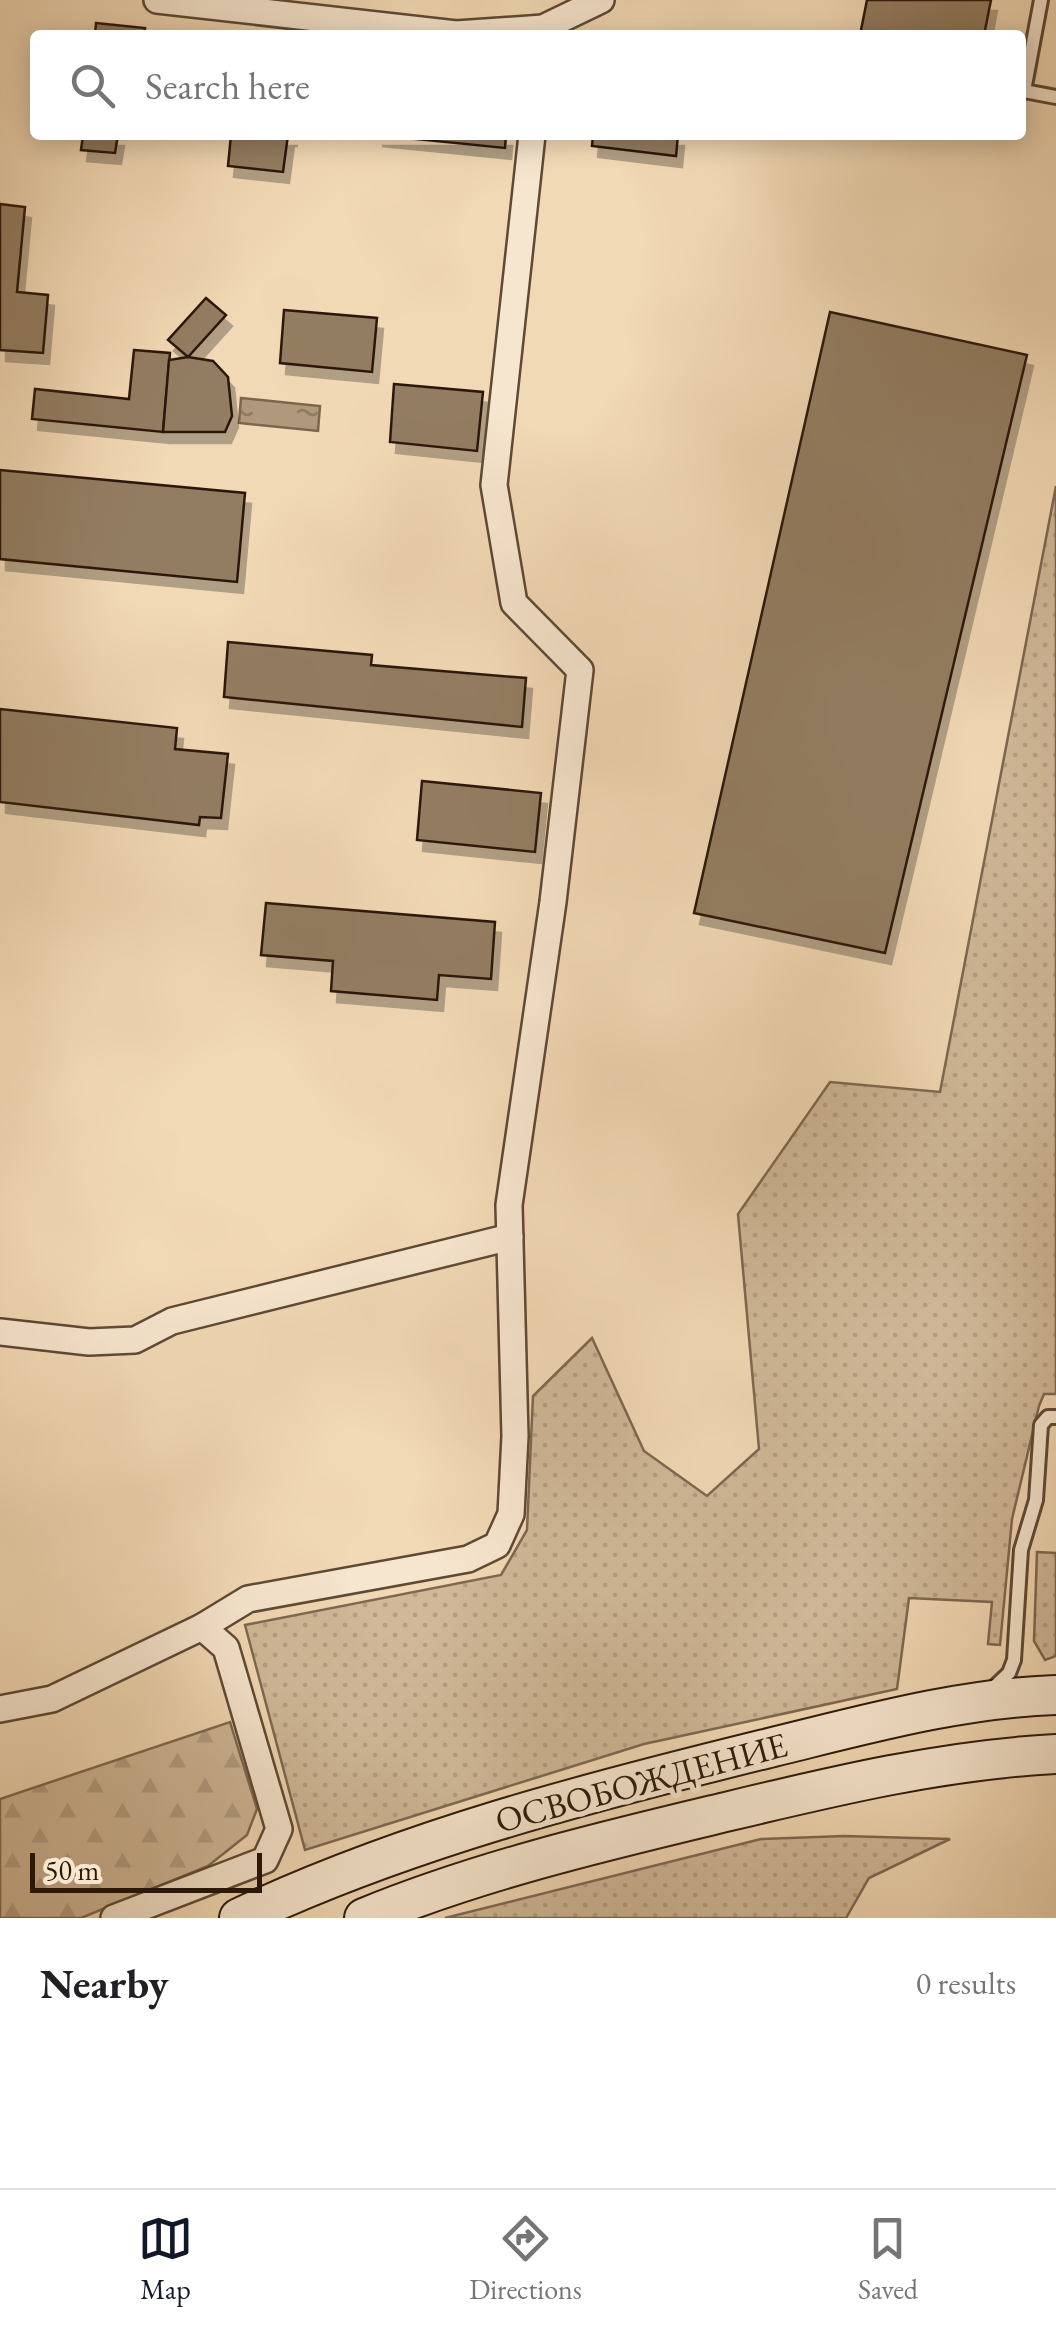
<!DOCTYPE html>
<html lang="en">
<head>
<meta charset="utf-8">
<style>
	:root { --surface:#fff; --page:#f2f2f2; --text:#202124; --muted:#757577; --line:#e0e0e0; --accent:#111827 }
	body { margin:0; font-family:"EB Garamond",serif; background:var(--page); color:var(--text) }
	.scale { position:absolute; left:30px; bottom:25px; width:232px; box-sizing:border-box; padding-left:10px; border:5px solid #2c1909; border-top:0; font-size:28px; line-height:35px; white-space:nowrap; color:#2c1909; -webkit-text-stroke:8px #f7e6cf; paint-order:stroke }
	.list { margin:0; padding:0; list-style:none }
	h2 { display:flex; justify-content:space-between; align-items:center; height:130px; margin:0; padding:0 40px; font-size:42px }
	h2 small { font-size:32px; font-weight:400; color:var(--muted) }
	.icon { flex:none; width:55px; height:55px; fill:none; stroke:currentColor; stroke-width:2; stroke-linecap:round; stroke-linejoin:round }
	.map { position:relative; flex:none; width:1056px; height:1918px; overflow:hidden }
	.search { position:absolute; background:var(--surface); box-shadow:0 5px 25px #0003; left:30px; right:30px; top:30px; height:110px; display:flex; align-items:center; gap:25px; box-sizing:border-box; padding:0 35px; border-radius:10px; color:var(--muted); font-size:38px }
	.sheet { height:270px; background:var(--surface) }
	nav { display:flex; justify-content:space-around; align-items:center; box-sizing:border-box; height:140px; border-top:2px solid var(--line); background:var(--surface); font-size:28px; color:var(--muted) }
	nav a { display:grid; justify-items:center; gap:5px }
	nav .on { color:var(--accent) }
	.map>svg:first-child { display:block }
	.grass { fill:url(#grass-dots); stroke:#7e6850; stroke-width:2.5 }
	.forest { fill:url(#forest-firs); stroke:#7e6850; stroke-width:2.5 }
	.water { fill:url(#water-ripples); stroke:#7b654d; stroke-width:2.5 }
	.building { fill:#937d62; stroke:#2c1909; stroke-width:2.5; filter:url(#shadow) }
	.lines { fill:none; stroke-linecap:round; stroke-linejoin:round }
	.lane-casing { stroke:#5e4934; stroke-width:18 }
	.street-casing { stroke:#5e4934; stroke-width:30 }
	.secondary-casing { stroke:#2c1909; stroke-width:42 }
	.lane { stroke:#f7e6cf; stroke-width:12 }
	.street { stroke:#f7e6cf; stroke-width:25 }
	.secondary { stroke:#f7e6cf; stroke-width:38 }
	.labels { text-anchor:middle; dominant-baseline:central; stroke-width:10; stroke-linejoin:round; paint-order:stroke }
	.street-label { font-size:35px; fill:#2c1909; stroke:#f7e6cf }
</style>
</head>
<body>
<div class="map">
<svg width="1056" height="1918" viewBox="0 0 1056 1918">
	<defs>
		<pattern id="grass-dots" width="8" height="8" patternUnits="userSpaceOnUse" patternTransform="scale(2.5)"><rect width="8" height="8" fill="#d0b898"/><path d="M2 2h.1M6 6h.1" fill="none" stroke="#b39e82" stroke-width="1.8" stroke-linecap="round"/></pattern>
		<pattern id="forest-firs" width="22" height="20" patternUnits="userSpaceOnUse" patternTransform="scale(2.5)"><rect width="22" height="20" fill="#d0b898"/><path d="M5 1l3.5 6h-7zM16 11l3.5 6h-7z" fill="#b39e82"/></pattern>
		<pattern id="water-ripples" width="26" height="14" patternUnits="userSpaceOnUse" patternTransform="scale(2.5)"><rect width="26" height="14" fill="#af987b"/><path d="M2 4q2-2 4 0t4 0M15 11q2-2 4 0t4 0" fill="none" stroke="#8f7b63"/></pattern>
		<filter id="shadow"><feDropShadow dx="6" dy="11" stdDeviation="0" flood-color="#0004"/></filter>
	</defs>
	<rect width="100%" height="100%" fill="#f2d9b5"/>
	<filter id="stains"><feTurbulence type="fractalNoise" baseFrequency=".002" numOctaves="4"/><feColorMatrix values="0 0 0 0 .2 0 0 0 0 .09 0 0 0 0 .02 0 0 0 .5 -.17"/></filter>
	<radialGradient id="worn" r=".72"><stop offset=".6" stop-color="#630" stop-opacity="0"/><stop offset="1" stop-color="#630" stop-opacity=".3"/></radialGradient>
	<g class="grass">
		<polygon points="1056,486 1056,1394 1044,1394 1039,1406 1012,1519 1000,1645 988,1644 992,1602 909,1598 897,1689 644,1744 305,1850 245,1625 501,1575 527,1530 533,1396 592,1338 644,1451 707,1496 759,1449 738,1214 830,1082 940,1092"/>
		<polygon points="1037,1552 1056,1553 1056,1656 1045,1660 1034,1641"/>
		<polygon points="844,1836 950,1839 869,1878 846,1918 445,1918 761,1839"/>
	</g>
	<polygon class="forest" points="230,1722 257,1809 247,1835 208,1866 81,1918 0,1918 0,1799"/>
	<polygon class="water" points="241,398 320,406 318,431 239,423"/>
	<g class="building">
		<polygon points="867,0 991,0 984,35 860,35"/>
		<polygon points="96,23 145,28 144,35 95,35"/>
		<polygon points="83,135 118,135 115,153 81,150"/>
		<polygon points="231,135 292,135 288,135 283,172 228,166"/>
		<polygon points="376,135 506,135 505,148"/>
		<polygon points="593,135 678,135 676,156 592,146"/>
		<polygon points="0,204 25,207 17,292 48,295 43,353 0,350"/>
		<polygon points="206,298 226,315 188,357 168,340"/>
		<polygon points="284,310 377,318 372,372 280,363"/>
		<polygon points="830,312 1027,355 885,953 694,913"/>
		<polygon points="134,350 170,353 163,432 32,419 35,389 129,399"/>
		<polygon points="188,357 213,361 228,377 232,416 225,432 163,432 169,360"/>
		<polygon points="394,384 483,392 477,451 390,442"/>
		<polygon points="0,470 245,493 237,582 0,559"/>
		<polygon points="228,642 372,655 371,665 526,678 522,727 224,697"/>
		<polygon points="0,709 177,728 175,749 228,754 221,818 200,817 199,825 0,802"/>
		<polygon points="422,781 541,793 535,852 417,840"/>
		<polygon points="266,903 495,922 491,979 439,975 437,1000 331,991 333,961 261,955"/>
	</g>
	<g class="lines">
		<g class="lane-casing">
			<g id="lane">
				<polyline points="1041,0 1024,91 1056,97"/>
				<polyline points="991,1690 1009,1673 1014,1660 1021,1550 1036,1500 1041,1425 1048,1417 1056,1417"/>
			</g>
		</g>
		<g class="street-casing">
			<g id="street">
				<polyline points="157,0 456,34 543,28 601,0"/>
				<polyline points="0,1332 89,1342 135,1340 172,1321 510,1237"/>
				<polyline points="202,1627 248,1599 468,1559 497,1545 511,1514 515,1436 509,1205 553,902 580,670 514,603 494,485 532,135"/>
				<polyline points="0,1709 52,1699 202,1627 226,1648 279,1829 265,1860 114,1918"/>
			</g>
		</g>
		<g class="secondary-casing">
			<g id="secondary">
				<path d="M239,1918C407,1839 586,1793 765,1749C860,1726 958,1698 1056,1695"/>
				<path d="M364,1918C476,1872 596,1843 713,1815C826,1788 939,1760 1056,1754"/>
			</g>
		</g>
		<use href="#lane" class="lane"/>
		<use href="#street" class="street"/>
		<use href="#secondary" class="secondary"/>
	</g>
	<g class="labels">
		<g class="street-label">
			<text transform="translate(641 1782) rotate(-15)">ОСВОБОЖДЕНИЕ</text>
		</g>
	</g>
	<rect width="100%" height="100%" filter="url(#stains)"/>
	<rect width="100%" height="100%" fill="url(#worn)"/>
</svg>
<div class="scale">50 m</div>
<div class="search"><svg class="icon" aria-label="search" viewBox="0 0 24 24"><circle cx="10" cy="10" r="6"/><path d="M15 15l6 6"/></svg>Search here</div>
</div>
<section class="sheet">
<h2>Nearby<small>0 results</small></h2>
<ul class="list">
</ul>
</section>
<nav>
<a class="on"><svg class="icon" aria-label="map" viewBox="0 0 24 24"><path d="M3 6l6-2 6 2 6-2v14l-6 2-6-2-6 2zM9 4v14M15 6v14"/></svg>Map</a>
<a><svg class="icon" aria-label="directions" viewBox="0 0 24 24"><path d="M12 3l9 9-9 9-9-9zM9 14v-3h6M13 9l2 2-2 2"/></svg>Directions</a>
<a><svg class="icon" aria-label="saved" viewBox="0 0 24 24"><path d="M7 4h10v16l-5-4-5 4z"/></svg>Saved</a>
</nav>
</body>
</html>
